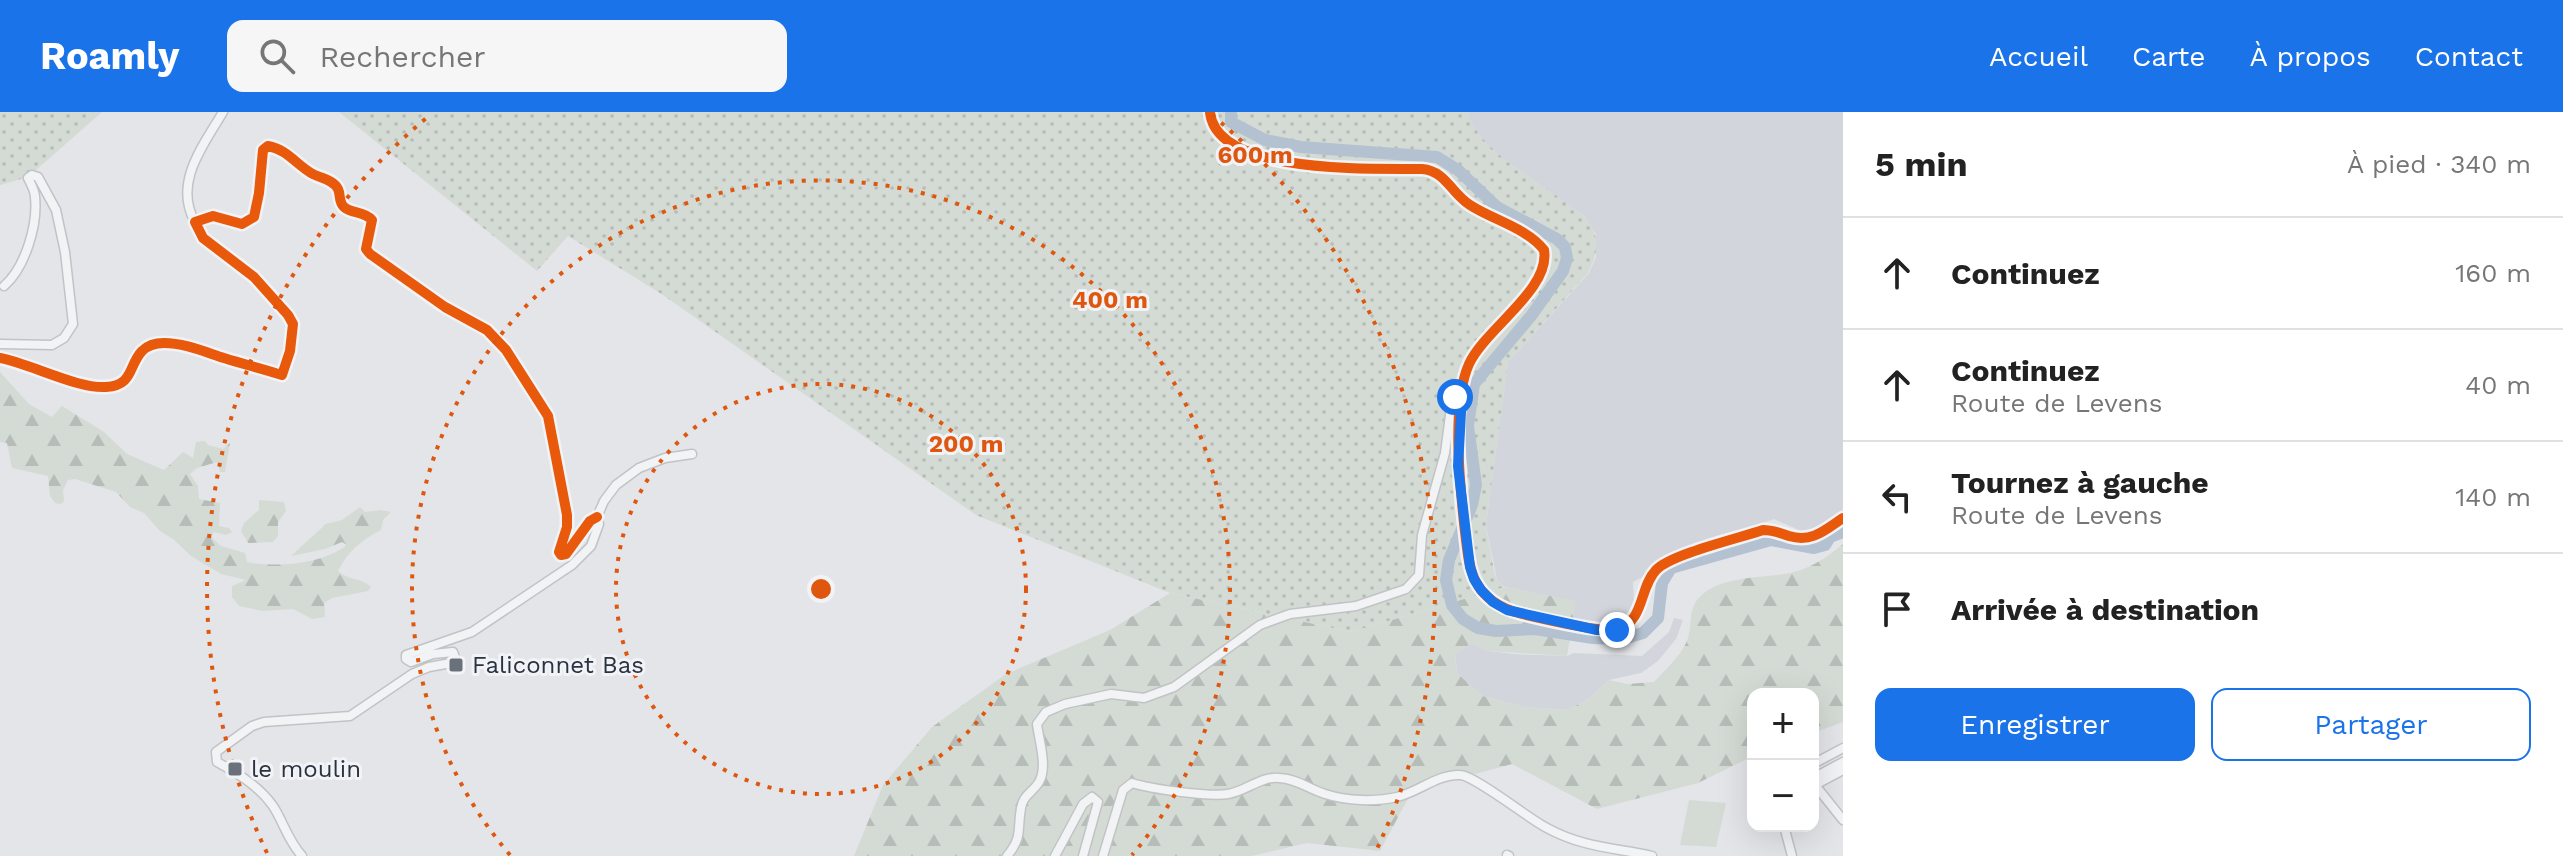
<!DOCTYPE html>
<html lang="fr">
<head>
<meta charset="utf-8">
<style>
	:root { --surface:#fff; --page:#f6f6f6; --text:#222; --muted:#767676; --line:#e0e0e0; --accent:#1a73e8 }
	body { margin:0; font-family:"Work Sans",sans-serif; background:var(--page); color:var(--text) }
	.controls { position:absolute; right:24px; bottom:24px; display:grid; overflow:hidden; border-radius:16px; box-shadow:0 8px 32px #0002 }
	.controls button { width:72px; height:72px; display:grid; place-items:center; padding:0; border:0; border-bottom:2px solid var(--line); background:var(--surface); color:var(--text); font:40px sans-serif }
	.stop { position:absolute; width:24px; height:24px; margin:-18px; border:6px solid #1a73e8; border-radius:50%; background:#fff }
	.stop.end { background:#1a73e8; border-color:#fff; box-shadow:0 2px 8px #0008 }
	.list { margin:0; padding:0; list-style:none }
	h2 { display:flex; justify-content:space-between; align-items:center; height:104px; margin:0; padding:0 32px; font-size:34px }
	h2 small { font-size:26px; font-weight:400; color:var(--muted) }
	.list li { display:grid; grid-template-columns:52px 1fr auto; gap:24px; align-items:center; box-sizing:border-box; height:112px; padding:0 32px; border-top:2px solid var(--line) }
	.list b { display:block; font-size:30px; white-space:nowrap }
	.list p { margin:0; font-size:26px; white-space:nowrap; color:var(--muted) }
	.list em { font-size:26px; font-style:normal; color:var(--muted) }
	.actions { display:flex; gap:16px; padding:24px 32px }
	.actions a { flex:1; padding:18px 0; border:2px solid var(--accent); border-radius:16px; text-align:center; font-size:28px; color:var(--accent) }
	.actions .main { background:var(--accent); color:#fff }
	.icon { flex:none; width:44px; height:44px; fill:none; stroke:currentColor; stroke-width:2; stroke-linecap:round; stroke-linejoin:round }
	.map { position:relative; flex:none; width:1843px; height:744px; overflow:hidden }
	header { display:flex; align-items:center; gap:48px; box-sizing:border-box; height:112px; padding:0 40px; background:var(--accent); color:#fff }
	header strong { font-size:38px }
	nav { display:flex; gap:44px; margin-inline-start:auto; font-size:28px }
	.search { width:560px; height:72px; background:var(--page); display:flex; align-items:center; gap:20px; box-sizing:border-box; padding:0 28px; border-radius:16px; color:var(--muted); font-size:30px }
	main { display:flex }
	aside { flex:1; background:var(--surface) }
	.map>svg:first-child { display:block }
	.built { fill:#d2d5db }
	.grass { fill:url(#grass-dots) }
	.forest { fill:url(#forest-firs) }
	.garden { fill:#d4dbd4 }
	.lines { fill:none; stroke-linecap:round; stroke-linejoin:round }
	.river { stroke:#b4c1d0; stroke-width:12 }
	.minor-casing { stroke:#c1c3c6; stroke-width:11 }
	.minor { stroke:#f2f3f5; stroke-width:8 }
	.cycleway-casing { stroke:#f1f3f7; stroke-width:15 }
	.cycleway { stroke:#e8590c; stroke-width:10 }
	.route { stroke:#1a73e8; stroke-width:10 }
	.ring { fill:none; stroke:#df570f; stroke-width:4; stroke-dasharray:4 8 }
	.poi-dot { fill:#6b717b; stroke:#f1f3f7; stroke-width:3 }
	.labels { text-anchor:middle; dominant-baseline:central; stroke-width:6; stroke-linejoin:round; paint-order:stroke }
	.poi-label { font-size:24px; fill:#2b3340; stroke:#f1f3f7; text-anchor:start }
	.centre { fill:#df570f; stroke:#f1f3f7; stroke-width:4 }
	.ring-label { font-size:24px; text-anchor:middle; font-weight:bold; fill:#df570f; stroke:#f1f3f7; stroke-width:6; stroke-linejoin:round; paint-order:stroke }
</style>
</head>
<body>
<header>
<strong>Roamly</strong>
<div class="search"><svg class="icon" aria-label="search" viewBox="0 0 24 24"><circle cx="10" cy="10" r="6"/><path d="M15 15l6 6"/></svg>Rechercher</div>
<nav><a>Accueil</a><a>Carte</a><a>À propos</a><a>Contact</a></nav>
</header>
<main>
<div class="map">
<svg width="1843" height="744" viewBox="0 0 1843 744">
	<defs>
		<pattern id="grass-dots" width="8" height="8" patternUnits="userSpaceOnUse" patternTransform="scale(2)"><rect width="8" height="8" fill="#d4dbd4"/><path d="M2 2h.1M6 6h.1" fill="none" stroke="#b6bcb7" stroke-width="1.8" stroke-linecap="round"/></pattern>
		<pattern id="forest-firs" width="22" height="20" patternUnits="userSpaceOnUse" patternTransform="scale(2)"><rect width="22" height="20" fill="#d4dbd4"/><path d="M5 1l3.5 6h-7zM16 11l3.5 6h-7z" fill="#b6bcb7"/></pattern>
	</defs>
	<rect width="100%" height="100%" fill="#e3e5e8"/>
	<g class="built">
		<polygon points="1467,0 1843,0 1843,400 1806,421 1774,407 1662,446 1646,463 1633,470 1634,489 1629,499 1621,507 1606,513 1573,506 1574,496 1530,480 1505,475 1497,468 1486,413 1508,250 1589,161 1596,145 1596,122 1584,104 1492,39 1471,13"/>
		<polygon points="1674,506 1683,508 1676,527 1658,549 1641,561 1609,568 1588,587 1568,598 1525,595 1482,584 1457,561 1455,542 1471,531 1488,539 1514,542 1567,544 1574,541 1642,544 1669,520"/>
	</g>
	<g class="grass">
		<polygon points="0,0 102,0 28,65 0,73"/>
		<path d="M339,0H1467C1480,39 1532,65 1565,90C1576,98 1589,106 1594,120C1600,134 1594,149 1588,161L1508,250L1486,413L1494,459L1497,468L1505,475L1351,520L1170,481L976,403L663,183L568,124L537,159Z"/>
	</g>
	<g class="forest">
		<path d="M0,260L29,292L52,305L62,294L104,320L127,342L164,358L183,340L193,346L196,330L205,329L208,333L223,337L230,331L225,360H220L217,350L197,356L190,362L198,374L199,387L220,391L219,414L229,416L232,420L226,423L214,420L211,425L221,434L245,441L247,450C278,456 322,452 347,433L342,430L325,437L291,444L326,412L342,408L360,395L365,400L380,398L391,400L383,408L381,418C363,427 347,440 338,459C347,468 362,466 371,475L368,479L332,486L324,491L325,505L312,507L293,497L263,499L239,494L232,485V474L246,468L221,462L191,444L173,427L160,419L144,401L130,395L116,380L75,367L68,368L63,378L64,389L61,392L55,391L50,384L48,364L12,356L7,331L0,330Z"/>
		<polygon points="259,388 284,390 286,399 278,410 278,424 273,430 248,431 241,419 244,411 259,398"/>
		<path d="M1843,432V610L1813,621V582H1753V644L1698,671L1597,697L1512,652L1412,679L1380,739L1307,731L1252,744H854L883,673L932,615L1006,562L1110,518L1170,481L1351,520L1505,475L1576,489L1567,544L1488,539L1471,531L1455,543L1457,561L1482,584L1525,595L1568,598L1588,587L1609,568L1627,572L1654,570C1665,558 1683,542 1688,526C1693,509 1687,494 1704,481C1731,461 1770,468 1801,458C1817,452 1830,443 1843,432Z"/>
	</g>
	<polygon class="garden" points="1689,688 1726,691 1716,735 1680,733"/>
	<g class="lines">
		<polyline class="river" points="1231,0 1231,10 1265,28 1301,35 1437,45 1458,58 1497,95 1557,127 1565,135 1567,146 1563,159 1531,204 1474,272 1468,314 1476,373 1472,393 1449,448 1446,468 1452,493 1463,507 1478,516 1496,519 1535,517 1593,526 1623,527 1643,521 1658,506 1662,471 1671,456 1771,428 1814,436 1825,433 1830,425 1843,420"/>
		<g class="minor-casing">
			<g id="minor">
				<path d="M1210,0C1216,64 1376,56 1422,57C1446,59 1451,81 1470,93C1493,108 1527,116 1544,138C1551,177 1485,217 1469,252C1451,292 1460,376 1465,420C1467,435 1468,454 1475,468C1484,487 1502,497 1522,502C1539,506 1604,522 1618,517C1645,508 1639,476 1656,458C1671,442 1740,426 1763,418C1773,418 1780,421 1789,424C1812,431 1825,418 1843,406"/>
				<path d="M195,110C173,71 203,34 223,0"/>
				<path d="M0,232L52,233L64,226L73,212L65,140L56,98L38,65L32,63L28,66C31,72 35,79 35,85C38,113 25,156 4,174"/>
				<path d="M0,246C31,252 78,277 106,275C134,273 128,254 142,239C148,233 157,231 164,231C184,231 205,240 224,246C243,252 263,257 282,263L290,239L293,212L288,203L254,165L203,126L195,110L213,104L242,112L254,105L259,81L263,38L268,34C286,37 296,52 311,61C319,66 333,67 338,77C341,83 338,89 344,95C352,102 364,99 372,108L366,137L370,142L445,195L487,218L506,238L548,304L567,403V415L559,440L561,443L566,442L590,409L597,405"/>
				<polyline points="1813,652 1843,636"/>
				<polyline points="1815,673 1843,708"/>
				<polyline points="1815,673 1815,665 1843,650"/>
				<polyline points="1815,673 1843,658"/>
				<polyline points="1784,714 1792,744"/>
				<polyline points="1507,743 1509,744"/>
				<path d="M302,744C287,727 284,711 273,694C259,674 237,661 217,650L216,640L252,614L264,610L350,604L412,562L429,555L451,551L456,548L453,540L433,542L411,550L406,547V543L472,520L572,453L591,434L599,412L597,405L604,389L616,373L639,356L665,346L692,342"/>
				<path d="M1007,744C1023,725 1017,718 1021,696C1023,683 1033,680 1039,670C1048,655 1039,629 1037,612L1046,600L1065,592L1111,582L1144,586L1174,575L1260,513L1290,502L1356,494L1406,477L1419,463L1422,423L1445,341L1452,288L1462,283"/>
				<polyline points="1055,744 1083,692 1092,685 1098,690 1083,744"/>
				<path d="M1103,744L1123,678L1132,671C1151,677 1209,685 1228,682C1247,679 1260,664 1280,666C1297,667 1309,677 1325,682C1347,689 1375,690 1397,685C1418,680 1438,662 1460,663C1474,663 1529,707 1547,716C1581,735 1616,736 1652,744"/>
			</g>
		</g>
		<use href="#minor" class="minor"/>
		<g class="cycleway-casing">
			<g id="cycleway">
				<path d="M1210,0C1216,64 1376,56 1422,57C1446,59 1451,81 1470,93C1493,108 1527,116 1544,138C1551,177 1485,217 1469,252C1451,292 1460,376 1465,420C1467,435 1468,454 1475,468C1484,487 1502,497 1522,502C1539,506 1604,522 1618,517C1645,508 1639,476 1656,458C1671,442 1740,426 1763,418C1773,418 1780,421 1789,424C1812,431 1825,418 1843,406"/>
				<path d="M0,246C31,252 78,277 106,275C134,273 128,254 142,239C148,233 157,231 164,231C184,231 205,240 224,246C243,252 263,257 282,263L290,239L293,212L288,203L254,165L203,126L195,110L213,104L242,112L254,105L259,81L263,38L268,34C286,37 296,52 311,61C319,66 333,67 338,77C341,83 338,89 344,95C352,102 364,99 372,108L366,137L370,142L445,195L487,218L506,238L548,304L567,403V415L559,440L561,443L566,442L590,409L597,405"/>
			</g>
		</g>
		<use href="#cycleway" class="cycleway"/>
	</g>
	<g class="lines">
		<polyline class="route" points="1455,285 1462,283 1458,354 1470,455 1474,467 1481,478 1493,490 1507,498 1597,518 1617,518"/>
	</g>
	<g class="ring">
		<circle cx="821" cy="477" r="205"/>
		<path d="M510 743A409 409 0 1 1 1132 743"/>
		<path d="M267 741A614 614 0 0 1 430 3M1212 3A614 614 0 0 1 1375 741"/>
	</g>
	<g class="poi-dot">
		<rect x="448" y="545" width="16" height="16" rx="4"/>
		<rect x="227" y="649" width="16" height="16" rx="4"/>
	</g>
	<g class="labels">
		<g class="poi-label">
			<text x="472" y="553">Faliconnet Bas</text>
			<text x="251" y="657">le moulin</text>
		</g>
	</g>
	<circle cx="821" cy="477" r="12" class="centre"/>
	<g class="ring-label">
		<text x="1255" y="51">600 m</text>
		<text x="1110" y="196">400 m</text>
		<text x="966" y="340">200 m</text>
	</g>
</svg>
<div class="controls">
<button>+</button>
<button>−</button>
</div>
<div class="stop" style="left:1455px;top:285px"></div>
<div class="stop end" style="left:1617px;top:518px"></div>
</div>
<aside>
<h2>5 min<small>À pied · 340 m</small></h2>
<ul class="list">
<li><svg class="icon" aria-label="ahead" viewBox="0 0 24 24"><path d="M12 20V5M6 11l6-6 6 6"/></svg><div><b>Continuez</b></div><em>160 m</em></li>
<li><svg class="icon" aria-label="ahead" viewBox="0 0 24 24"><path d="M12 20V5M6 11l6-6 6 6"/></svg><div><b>Continuez</b><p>Route de Levens</p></div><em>40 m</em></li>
<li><svg class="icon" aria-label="left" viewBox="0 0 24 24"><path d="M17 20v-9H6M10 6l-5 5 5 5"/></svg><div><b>Tournez à gauche</b><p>Route de Levens</p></div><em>140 m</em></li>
<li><svg class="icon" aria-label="arrive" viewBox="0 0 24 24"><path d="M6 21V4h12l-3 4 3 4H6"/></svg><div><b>Arrivée à destination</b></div></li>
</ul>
<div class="actions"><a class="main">Enregistrer</a><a>Partager</a></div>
</aside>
</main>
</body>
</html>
